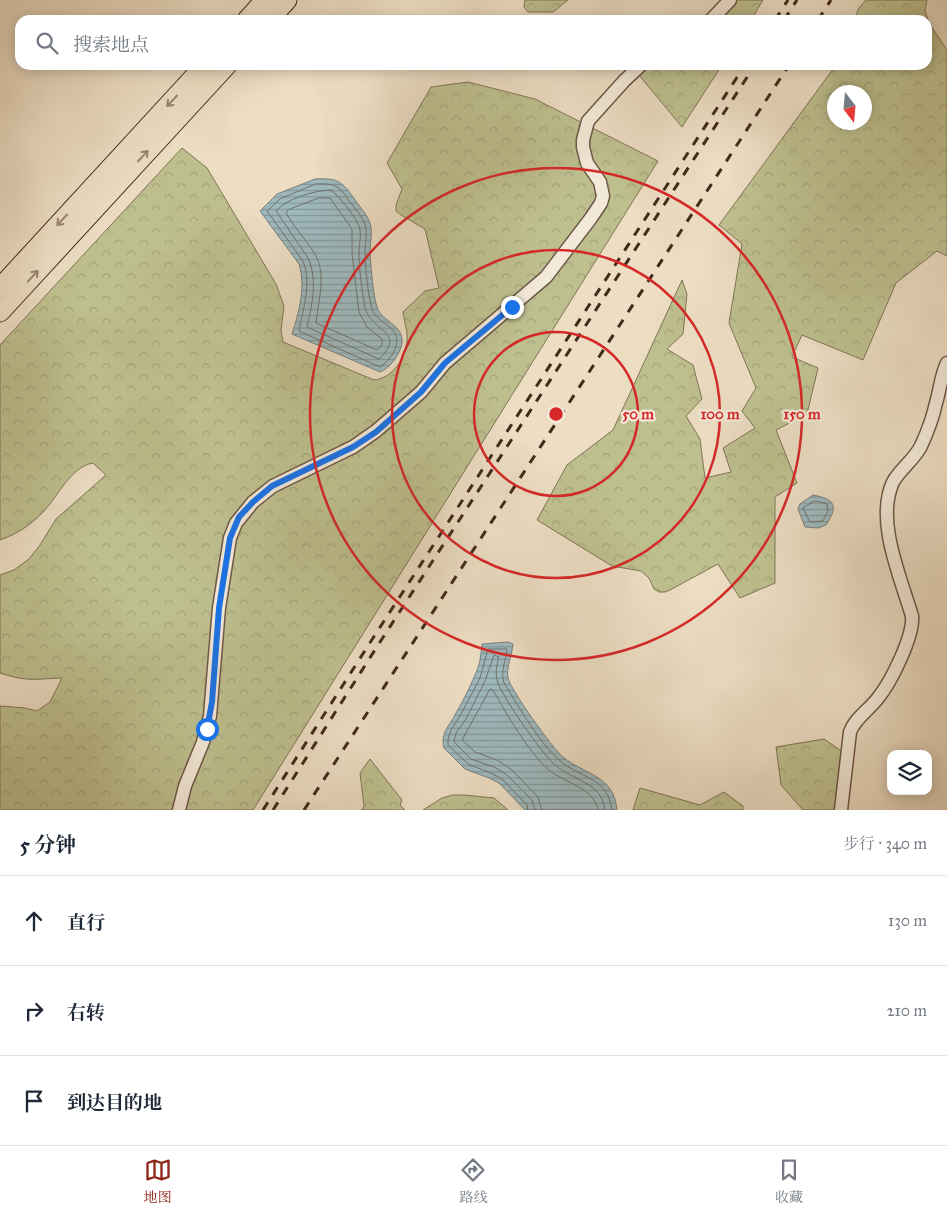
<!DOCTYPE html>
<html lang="zh">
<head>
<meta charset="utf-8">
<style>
	:root { --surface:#fff; --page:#f2f2f3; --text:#1f2937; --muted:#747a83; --line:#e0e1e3; --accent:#8f2418 }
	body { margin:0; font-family:"IM FELL Great Primer","Noto Serif SC",serif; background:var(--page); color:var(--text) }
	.controls { position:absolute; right:15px; bottom:15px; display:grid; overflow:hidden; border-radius:10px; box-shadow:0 2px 12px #0003 }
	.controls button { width:45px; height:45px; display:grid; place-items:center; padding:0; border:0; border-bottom:1px solid var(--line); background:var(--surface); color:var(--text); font:25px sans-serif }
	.compass { position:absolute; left:827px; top:85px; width:45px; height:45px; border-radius:50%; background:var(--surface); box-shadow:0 2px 12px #0003; rotate:164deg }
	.stop { position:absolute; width:15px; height:15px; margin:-11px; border:4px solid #1a73e8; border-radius:50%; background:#fff }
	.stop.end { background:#1a73e8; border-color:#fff; box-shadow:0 1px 5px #0008 }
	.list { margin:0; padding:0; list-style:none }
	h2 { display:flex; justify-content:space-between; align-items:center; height:65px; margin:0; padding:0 20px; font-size:21px }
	h2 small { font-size:16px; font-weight:400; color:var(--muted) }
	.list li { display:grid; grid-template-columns:32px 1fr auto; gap:15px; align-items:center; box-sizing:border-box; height:90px; padding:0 20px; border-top:1px solid var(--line) }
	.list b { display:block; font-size:19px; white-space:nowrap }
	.list em { font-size:16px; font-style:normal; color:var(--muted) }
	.icon { flex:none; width:28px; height:28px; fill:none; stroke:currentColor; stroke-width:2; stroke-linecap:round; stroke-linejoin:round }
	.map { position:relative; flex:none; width:947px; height:810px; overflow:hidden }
	.search { position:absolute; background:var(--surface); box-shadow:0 2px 12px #0003; left:15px; right:15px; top:15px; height:55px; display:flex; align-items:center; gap:12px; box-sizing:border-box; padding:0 18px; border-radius:15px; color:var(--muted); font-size:19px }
	.sheet { height:335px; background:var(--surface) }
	nav { display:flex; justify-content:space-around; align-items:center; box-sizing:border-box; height:70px; border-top:1px solid var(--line); background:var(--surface); font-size:14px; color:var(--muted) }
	nav a { display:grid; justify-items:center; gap:2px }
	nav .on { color:var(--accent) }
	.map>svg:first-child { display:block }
	.forest { fill:url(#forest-crowns); stroke:#807456; fill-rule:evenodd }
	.water { fill:url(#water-rules); stroke:#7a807d }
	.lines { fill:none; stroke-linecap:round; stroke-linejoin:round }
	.shore { stroke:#70726d; stroke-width:1 }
	.minor-casing { stroke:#6d5746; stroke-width:15 }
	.primary-casing { stroke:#432a1c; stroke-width:21 }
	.minor { stroke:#f3e9d8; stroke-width:12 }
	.primary { stroke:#ecddc3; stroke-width:19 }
	.rail { stroke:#432a1c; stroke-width:3; stroke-dasharray:9 9; stroke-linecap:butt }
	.oneway { stroke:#988470 }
	.route { stroke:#1a73e8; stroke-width:6 }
	.ring { fill:none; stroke:#d62828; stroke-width:2.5 }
	.centre { fill:#d62828; stroke:#f3e9d8; stroke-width:2.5 }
	.ring-label { font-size:15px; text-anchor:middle; font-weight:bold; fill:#d62828; stroke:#f3e9d8; stroke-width:4.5; stroke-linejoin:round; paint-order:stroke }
</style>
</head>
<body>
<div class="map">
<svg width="947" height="810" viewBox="0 0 947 810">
	<defs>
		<pattern id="forest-crowns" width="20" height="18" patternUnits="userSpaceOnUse" patternTransform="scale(1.25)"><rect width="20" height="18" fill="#bebf8f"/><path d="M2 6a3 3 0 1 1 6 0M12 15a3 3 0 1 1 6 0" fill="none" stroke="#a4a47b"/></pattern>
		<pattern id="water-rules" width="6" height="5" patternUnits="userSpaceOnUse" patternTransform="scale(1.25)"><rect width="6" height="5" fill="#9eb9be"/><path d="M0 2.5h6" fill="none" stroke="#82979a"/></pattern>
	</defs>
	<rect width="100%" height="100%" fill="#ecddc3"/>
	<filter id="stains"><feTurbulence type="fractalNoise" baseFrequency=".004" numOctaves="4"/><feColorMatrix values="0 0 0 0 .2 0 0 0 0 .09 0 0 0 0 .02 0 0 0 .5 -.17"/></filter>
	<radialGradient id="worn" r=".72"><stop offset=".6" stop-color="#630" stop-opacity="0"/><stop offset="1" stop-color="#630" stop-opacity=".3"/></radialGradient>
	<g class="forest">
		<polygon points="525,0 568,0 553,12 528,12 524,7"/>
		<polygon points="724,0 763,0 751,20 704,20 719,8"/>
		<path d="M866,0H927L925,11L929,23L947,50V256L937,251L896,283L863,360L802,335L792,357L818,368L807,414L776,430L797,483L775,497V583L740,598L718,564L670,590L665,592H659L654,589L649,578L641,571L612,566L537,520L567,465L613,430L682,280L687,294L683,334L667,349L693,365L702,399L686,416L700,439L705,478L731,472L723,448L755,428L742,411L756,388L729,323L742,244L719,225L836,65H927V20H854L859,8ZM834,92H864V122H834Z"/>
		<polygon points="636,65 722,65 682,127 633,68"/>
		<path d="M468,82L535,99L658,161L253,810H0V706L25,708L37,711L50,702L62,678C35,679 27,682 0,673V575L14,570L29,559L40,545L56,519L106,475L93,463C70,467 58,497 43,512C31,525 17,534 0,540V345L182,148L207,168L276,284L284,306L281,330L283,342L374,380C393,378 405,359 407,340C408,332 404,321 403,312L425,291L439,288L425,229L401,215L396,211V205L402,189L387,163L431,87Z"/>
		<polygon points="824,739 843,752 839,810 803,810 781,785 776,747"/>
		<polygon points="370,759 402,800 400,805 405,810 362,810 364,806 360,773"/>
		<polygon points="640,788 700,805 724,792 743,806 743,810 633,810"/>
		<polygon points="453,795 464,795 494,798 508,810 423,810 442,798"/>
	</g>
	<g class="water">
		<path d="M315,179C336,178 341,180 353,197C358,205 367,214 370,223C373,233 370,243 370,253C371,268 373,294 377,307C381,322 404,324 402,343C400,355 390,368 380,372L292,334C299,312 306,287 299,264L260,211L277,194Z"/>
		<path d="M813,495C835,499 839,506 826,525L818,528L805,527L798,509L800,504Z"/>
		<path d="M508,642L513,644C512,656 506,667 508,678C510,689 553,749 563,757C585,775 614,775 617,810H525L499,783L489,778L465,769L444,748C440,733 450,725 456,713C463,701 470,687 475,675C480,665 481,655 482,644Z"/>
	</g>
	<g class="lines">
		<g class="shore">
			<path d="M316,184C336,183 339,186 350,202C355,209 363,217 365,225C368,233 365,243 365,252C365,265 368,296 372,309C377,323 398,326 397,342C396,351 388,362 380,367L299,331C303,308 312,284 303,261L267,211L280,199Z"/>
			<path d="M330,190C338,193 355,217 359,226C362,234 359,244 359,253C359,270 362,290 365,307C370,332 408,331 379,359L307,327C312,305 318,280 308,258L276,211C288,198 313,191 330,190Z"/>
			<path d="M319,198H330L352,229V254L359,312L367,327L382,339V345L377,350L316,323C318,301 327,275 315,254C306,240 294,227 286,213L288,210Z"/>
			<polygon points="815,501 827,504 828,511 823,521 810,522 803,508"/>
			<path d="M528,810L527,805L502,779L491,773L468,764L448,745V739L451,730L460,716L480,678L488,649H507C506,661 500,671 504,683C519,707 542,748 564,764C585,779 608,779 612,810"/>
			<path d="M535,810L532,800L506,774L494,767L471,759L454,742L456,733L466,719L485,681L494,655L499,657C497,664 495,672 497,680C500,694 541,752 553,763C571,781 602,781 605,810"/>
			<path d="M542,810L538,797L512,770L497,760L475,752L462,740L490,689L493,690C506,713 529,753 549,770C564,783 594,787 598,810"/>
		</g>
		<g class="minor-casing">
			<g id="minor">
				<polyline points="711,20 730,0"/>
				<polyline points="179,810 185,786 203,742 210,716 219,608 230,538 236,523 253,502 273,486 353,447 376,431 421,392 445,363 546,277 591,218 601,203 603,196 600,182 587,163 583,147 583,140 588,121 624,81 641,65"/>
				<path d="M841,810L850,732C855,718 869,710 878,698C891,682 914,636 912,616C901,578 875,521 893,482C900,469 914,460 921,446C927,433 933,417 936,403C940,390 941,375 947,363"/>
			</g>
		</g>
		<g class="primary-casing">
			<g id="primary">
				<polyline points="247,20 265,0"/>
				<polyline points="269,20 287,0"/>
				<polyline points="0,288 205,65"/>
				<polyline points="0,312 227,65"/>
			</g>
		</g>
		<use href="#minor" class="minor"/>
		<use href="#primary" class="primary"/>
		<g class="rail">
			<polyline points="775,20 788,0"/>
			<polyline points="784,20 797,0"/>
			<polyline points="818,20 831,0"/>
			<polyline points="263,810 373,638 745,65"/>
			<polyline points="273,810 380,642 755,65"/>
			<polyline points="304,810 789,65"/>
		</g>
	</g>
	<defs><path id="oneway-shaft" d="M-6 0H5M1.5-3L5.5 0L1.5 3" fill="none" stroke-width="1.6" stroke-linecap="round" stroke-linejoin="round" transform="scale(1.25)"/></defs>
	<g class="oneway">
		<use href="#oneway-shaft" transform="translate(172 101) rotate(133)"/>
		<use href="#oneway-shaft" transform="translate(143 156) rotate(-47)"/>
		<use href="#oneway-shaft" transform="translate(62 220) rotate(133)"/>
		<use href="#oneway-shaft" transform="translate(33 276) rotate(-47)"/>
	</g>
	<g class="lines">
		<polyline class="route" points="207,729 212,702 219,608 230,538 239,517 253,502 272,486 353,447 376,432 421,392 445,363 512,307"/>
	</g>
	<g class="ring">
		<circle cx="556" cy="414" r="82"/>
		<circle cx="556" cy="414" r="164"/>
		<circle cx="556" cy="414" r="246"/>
	</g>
	<circle cx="556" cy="414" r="8" class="centre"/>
	<g class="ring-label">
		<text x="638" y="419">50 m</text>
		<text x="720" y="419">100 m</text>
		<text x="802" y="419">150 m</text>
	</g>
	<rect width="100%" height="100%" filter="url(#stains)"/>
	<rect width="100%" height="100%" fill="url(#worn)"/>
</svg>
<div class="controls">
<button><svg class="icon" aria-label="layers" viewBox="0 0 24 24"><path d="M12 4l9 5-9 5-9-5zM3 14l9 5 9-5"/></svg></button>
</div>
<svg class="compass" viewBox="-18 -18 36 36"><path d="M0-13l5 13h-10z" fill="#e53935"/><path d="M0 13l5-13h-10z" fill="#747a83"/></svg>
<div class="stop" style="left:207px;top:729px"></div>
<div class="stop end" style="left:512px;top:307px"></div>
<div class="search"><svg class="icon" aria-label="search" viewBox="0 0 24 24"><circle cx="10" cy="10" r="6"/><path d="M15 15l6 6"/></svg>搜索地点</div>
</div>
<section class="sheet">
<h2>5 分钟<small>步行 · 340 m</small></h2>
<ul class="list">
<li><svg class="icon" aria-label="ahead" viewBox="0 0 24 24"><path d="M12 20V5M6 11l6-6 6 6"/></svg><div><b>直行</b></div><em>130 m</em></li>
<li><svg class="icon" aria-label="right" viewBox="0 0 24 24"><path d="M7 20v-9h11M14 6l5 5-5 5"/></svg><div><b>右转</b></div><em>210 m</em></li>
<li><svg class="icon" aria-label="arrive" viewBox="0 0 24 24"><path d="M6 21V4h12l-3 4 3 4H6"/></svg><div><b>到达目的地</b></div></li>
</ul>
</section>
<nav>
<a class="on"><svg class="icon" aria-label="map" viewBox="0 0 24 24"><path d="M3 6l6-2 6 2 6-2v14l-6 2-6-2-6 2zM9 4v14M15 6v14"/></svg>地图</a>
<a><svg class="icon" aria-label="directions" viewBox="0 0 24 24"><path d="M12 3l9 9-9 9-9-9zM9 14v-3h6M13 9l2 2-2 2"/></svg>路线</a>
<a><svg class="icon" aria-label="saved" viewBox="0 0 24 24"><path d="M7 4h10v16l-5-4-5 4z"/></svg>收藏</a>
</nav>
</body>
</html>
